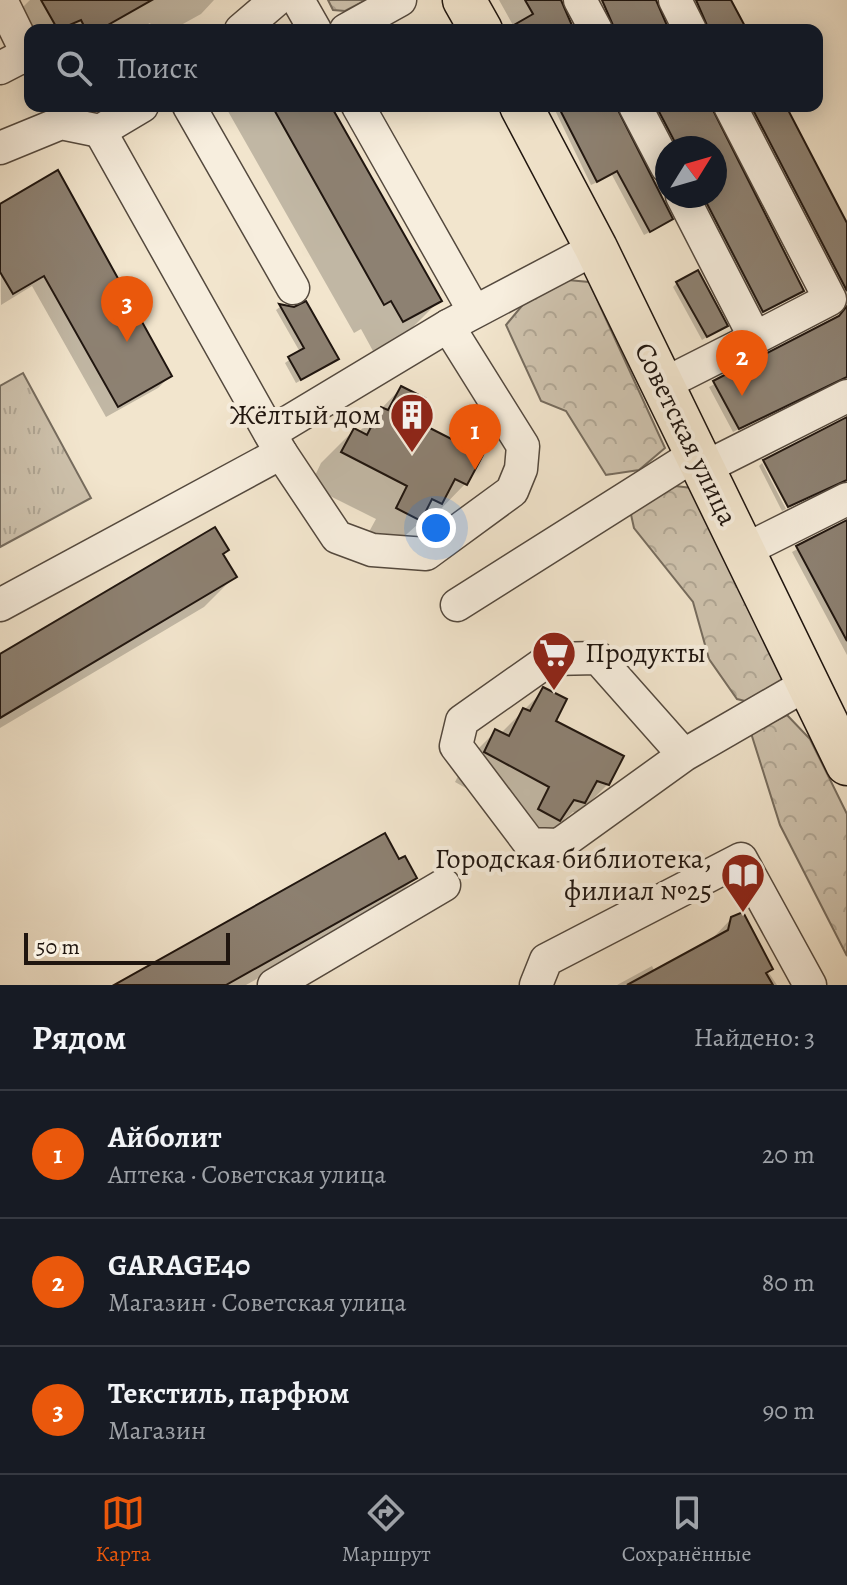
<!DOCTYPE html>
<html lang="ru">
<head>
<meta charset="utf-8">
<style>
	:root { --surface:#171b24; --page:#242831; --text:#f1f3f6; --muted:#9ea1a6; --line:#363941; --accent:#ea580c }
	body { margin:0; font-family:Alegreya,serif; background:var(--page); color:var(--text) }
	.compass { position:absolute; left:655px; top:136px; width:72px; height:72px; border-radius:50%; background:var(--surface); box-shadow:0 4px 20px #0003; rotate:53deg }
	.scale { position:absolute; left:24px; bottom:20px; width:206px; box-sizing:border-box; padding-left:8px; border:4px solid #1f150f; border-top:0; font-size:22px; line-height:28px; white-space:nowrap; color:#1f150f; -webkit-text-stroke:6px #f7eede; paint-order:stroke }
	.you { position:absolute; left:436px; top:528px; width:28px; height:28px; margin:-20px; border:6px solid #fff; border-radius:50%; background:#1a73e8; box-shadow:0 0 0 12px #1a73e833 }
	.badge { display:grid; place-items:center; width:52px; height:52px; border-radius:50%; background:var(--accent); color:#fff; font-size:26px; font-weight:700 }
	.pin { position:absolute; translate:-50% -66px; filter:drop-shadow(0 2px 4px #0008) }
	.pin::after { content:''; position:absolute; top:42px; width:28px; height:24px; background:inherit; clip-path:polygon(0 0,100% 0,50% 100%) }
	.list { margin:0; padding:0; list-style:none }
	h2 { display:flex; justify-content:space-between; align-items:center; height:104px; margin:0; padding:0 32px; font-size:34px }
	h2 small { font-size:26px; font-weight:400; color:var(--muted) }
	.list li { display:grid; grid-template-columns:52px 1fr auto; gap:24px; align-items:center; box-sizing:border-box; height:128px; padding:0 32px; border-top:2px solid var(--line) }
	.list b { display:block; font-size:30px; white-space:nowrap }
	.list p { margin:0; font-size:26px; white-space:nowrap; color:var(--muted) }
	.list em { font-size:26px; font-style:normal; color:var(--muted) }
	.icon { flex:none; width:44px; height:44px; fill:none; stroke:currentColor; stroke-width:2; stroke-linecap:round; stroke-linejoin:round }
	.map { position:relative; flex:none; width:847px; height:985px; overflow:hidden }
	.search { position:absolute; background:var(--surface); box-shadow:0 4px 20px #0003; left:24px; right:24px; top:24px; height:88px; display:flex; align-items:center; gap:20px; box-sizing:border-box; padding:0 28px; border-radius:16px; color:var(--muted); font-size:30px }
	.sheet { height:488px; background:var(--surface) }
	nav { display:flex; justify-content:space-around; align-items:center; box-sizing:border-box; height:112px; border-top:2px solid var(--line); background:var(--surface); font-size:22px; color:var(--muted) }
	nav a { display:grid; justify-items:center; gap:4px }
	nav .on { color:var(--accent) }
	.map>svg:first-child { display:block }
	.forest { fill:url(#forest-crowns); stroke:#766c5e; stroke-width:2 }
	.park { fill:url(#park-tufts); stroke:#766c5e; stroke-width:2 }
	.shadow { fill:#0003 }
	.building { fill:#8d8172; stroke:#1f150f; stroke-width:2 }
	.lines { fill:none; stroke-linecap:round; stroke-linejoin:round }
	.minor-casing { stroke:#54493e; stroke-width:35 }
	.major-casing { stroke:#1f150f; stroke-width:45 }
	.minor { stroke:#f7eede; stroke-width:32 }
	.major { stroke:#f2e5cd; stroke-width:42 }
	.labels { text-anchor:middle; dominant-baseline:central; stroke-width:8; stroke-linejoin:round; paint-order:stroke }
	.poi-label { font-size:28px; fill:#1f150f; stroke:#f7eede; text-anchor:end }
	.street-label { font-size:28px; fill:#1f150f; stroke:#f7eede }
</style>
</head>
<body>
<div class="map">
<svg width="847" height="985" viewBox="0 0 847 985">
	<defs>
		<pattern id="forest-crowns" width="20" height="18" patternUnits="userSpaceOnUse" patternTransform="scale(2)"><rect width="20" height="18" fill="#cec2ad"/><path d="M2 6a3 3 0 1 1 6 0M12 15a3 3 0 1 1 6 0" fill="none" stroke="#b0a694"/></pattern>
		<pattern id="park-tufts" width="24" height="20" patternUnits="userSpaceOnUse" patternTransform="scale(2)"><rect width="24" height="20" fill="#cec2ad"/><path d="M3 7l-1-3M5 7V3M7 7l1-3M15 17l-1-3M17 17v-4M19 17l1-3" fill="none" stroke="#b0a694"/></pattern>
	</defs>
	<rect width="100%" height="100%" fill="#f2e5cd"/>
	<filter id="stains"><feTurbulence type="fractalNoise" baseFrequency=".0025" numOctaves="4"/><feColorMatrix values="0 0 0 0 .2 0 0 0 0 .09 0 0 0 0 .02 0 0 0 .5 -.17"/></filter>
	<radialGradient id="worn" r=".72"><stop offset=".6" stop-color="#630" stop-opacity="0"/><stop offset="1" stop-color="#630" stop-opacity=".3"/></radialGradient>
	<g class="forest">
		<polygon points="328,0 366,0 345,11 333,10"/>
		<polygon points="557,279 589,282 665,448 639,470 606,475 566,411 541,401 506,325 530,296"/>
		<polygon points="675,486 692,488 786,682 749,702 737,699 709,659 693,602 634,528 630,510"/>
		<polygon points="787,715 810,739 847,814 847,956 780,825 751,733"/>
	</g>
	<polygon class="park" points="23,373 91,498 0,547 0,386"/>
	<g class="shadow">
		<polygon points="30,0 214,0 201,14 172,30 154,30 150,23 137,30 30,30 7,23"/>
		<polygon points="499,0 559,0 573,30 511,30 514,27"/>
		<polygon points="594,0 654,0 667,30 608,30"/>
		<polygon points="687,0 729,0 744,30 702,30"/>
		<polygon points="225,106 329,106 439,301 409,331 373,351 361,329 354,333"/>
		<polygon points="553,106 614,106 649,177 664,187 661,196 670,219 665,224 644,235 612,175 591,185"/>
		<polygon points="647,106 711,106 711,114 802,291 797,295 758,316 696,196 715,196 715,148 671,148"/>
		<polygon points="744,106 784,106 847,227 847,384 832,383 733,432 709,387 837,319 845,307 843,296"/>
		<polygon points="0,206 170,376 158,388 106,417 32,286 1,305"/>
		<polygon points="677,283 725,326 702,340 673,287"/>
		<polygon points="280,307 294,309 332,363 296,383 285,363 300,352 276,310"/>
		<polygon points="401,388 411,421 465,484 433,517 428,515 387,552 364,541 376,519 310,486 321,463 354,430 359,432"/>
		<polygon points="847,419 847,487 832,486 790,507 766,460"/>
		<polygon points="762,463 786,509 782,511 759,466"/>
		<polygon points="847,522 847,655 792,552"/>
		<polygon points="221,555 234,577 204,607 0,728 0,657"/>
		<polygon points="544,690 553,722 608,784 578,814 573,812 528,850 520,818 455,782 466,761 496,731 500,734"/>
		<polygon points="399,861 415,878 385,908 246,985 118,985"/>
		<polygon points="732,918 777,985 617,985 652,966 655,972 707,944"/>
	</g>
	<g class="building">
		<polygon points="41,0 152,0 99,30 86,30 81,20 58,30"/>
		<polygon points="525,0 561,0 574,30 505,30 533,14"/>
		<polygon points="602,0 656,0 669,30 615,30"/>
		<polygon points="696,0 731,0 747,30 709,30"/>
		<polygon points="272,106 331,106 442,301 403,322 391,301 384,305"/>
		<polygon points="558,106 616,106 673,219 650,232 617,171 597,182"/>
		<polygon points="656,106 711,106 804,291 763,312 703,196 715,196 715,148 678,148"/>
		<polygon points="751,106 786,106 847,223 847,291"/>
		<polygon points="58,170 172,376 118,407 44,276 13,294 0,272 0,204"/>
		<polygon points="698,270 728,326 707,337 676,282"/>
		<polygon points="306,301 339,359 301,380 288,357 304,348 279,304 294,307"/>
		<polygon points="847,306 847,377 739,429 713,381 839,316"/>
		<polygon points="401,386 425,398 414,420 483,455 467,485 455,479 442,504 432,499 421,521 396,508 407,486 341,452 354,428 367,435 381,407 388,410"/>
		<polygon points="847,417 847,480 788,507 763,460"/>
		<polygon points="847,520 847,641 796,546"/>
		<polygon points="215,527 229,550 223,554 237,577 0,718 0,654"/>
		<polygon points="543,687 567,699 556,721 624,756 609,785 597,781 585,803 574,800 560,821 538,809 549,787 484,752 495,729 509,736 523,708 530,711"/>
		<polygon points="385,833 399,859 405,856 417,878 226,985 114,985"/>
		<polygon points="743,912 773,969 766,973 773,985 627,985 728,930 731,917"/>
	</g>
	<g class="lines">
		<g class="minor-casing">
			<g id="minor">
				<polyline points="1,0 30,59"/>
				<polyline points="298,0 315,30"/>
				<polyline points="580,0 596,30"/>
				<polyline points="675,0 690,30"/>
				<polyline points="241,30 276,0"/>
				<polyline points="346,30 400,0"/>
				<polyline points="0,68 27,54"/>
				<polyline points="189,106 293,288"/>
				<polyline points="358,106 474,311"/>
				<polyline points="635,106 667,167"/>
				<polyline points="100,131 281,453 337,537 372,550 426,554 512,491 521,469 523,446 448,326 596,248"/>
				<polyline points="0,148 61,123 100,131 142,106"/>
				<polyline points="682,196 755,338 830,299 730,106"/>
				<polyline points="662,385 755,338"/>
				<polyline points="270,433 448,326"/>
				<polyline points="704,468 847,396"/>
				<polyline points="743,551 847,499"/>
				<polyline points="0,605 281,453"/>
				<polyline points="457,605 696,454"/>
				<polyline points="684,755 598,658 550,659 462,721 456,746 530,844 559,845 684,755 807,684"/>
				<polyline points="274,985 444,885"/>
				<polyline points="536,985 546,960 741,859 810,985"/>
			</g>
		</g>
		<g class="major-casing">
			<g id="major">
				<polyline points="464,0 481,30"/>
				<polyline points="521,106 596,248 847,764"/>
			</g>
		</g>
		<use href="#minor" class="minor"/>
		<use href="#major" class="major"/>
	</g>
	<defs>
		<g id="building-pin" transform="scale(2.3)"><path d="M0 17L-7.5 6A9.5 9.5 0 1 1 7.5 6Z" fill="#8f2418" stroke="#f7eede"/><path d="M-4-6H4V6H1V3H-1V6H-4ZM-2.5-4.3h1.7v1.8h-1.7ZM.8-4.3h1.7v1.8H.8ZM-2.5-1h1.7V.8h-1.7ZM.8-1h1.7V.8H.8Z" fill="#fff"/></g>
		<g id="supermarket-pin" transform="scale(2.3)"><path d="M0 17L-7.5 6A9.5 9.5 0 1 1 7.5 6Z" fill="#8f2418" stroke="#f7eede"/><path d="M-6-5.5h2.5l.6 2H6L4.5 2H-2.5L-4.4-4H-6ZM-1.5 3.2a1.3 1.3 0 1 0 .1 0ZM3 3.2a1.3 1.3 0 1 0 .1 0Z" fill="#fff"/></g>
		<g id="library-pin" transform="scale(2.3)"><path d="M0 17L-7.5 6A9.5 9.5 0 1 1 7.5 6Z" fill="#8f2418" stroke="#f7eede"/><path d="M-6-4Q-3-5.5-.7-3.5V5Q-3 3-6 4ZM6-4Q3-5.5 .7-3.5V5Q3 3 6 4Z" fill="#fff"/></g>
	</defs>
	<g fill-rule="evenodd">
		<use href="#building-pin" x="412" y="415"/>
		<use href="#supermarket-pin" x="554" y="653"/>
		<use href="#library-pin" x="743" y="875"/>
	</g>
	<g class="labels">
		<g class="poi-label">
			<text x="381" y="415">Жёлтый дом</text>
			<text x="585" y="653" text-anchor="start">Продукты</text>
			<text x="712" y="859">Городская библиотека,<tspan x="712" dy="32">филиал №25</tspan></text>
		</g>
		<g class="street-label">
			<text transform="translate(686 434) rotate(64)">Советская улица</text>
		</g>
	</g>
	<rect width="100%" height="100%" filter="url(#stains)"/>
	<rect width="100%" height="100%" fill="url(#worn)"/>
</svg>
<svg class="compass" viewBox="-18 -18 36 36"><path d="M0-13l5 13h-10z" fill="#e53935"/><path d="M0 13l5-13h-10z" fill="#9ea1a6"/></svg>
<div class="scale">50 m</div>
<div class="you"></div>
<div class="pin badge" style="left:475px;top:470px">1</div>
<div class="pin badge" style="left:742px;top:396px">2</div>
<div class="pin badge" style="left:127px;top:342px">3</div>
<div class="search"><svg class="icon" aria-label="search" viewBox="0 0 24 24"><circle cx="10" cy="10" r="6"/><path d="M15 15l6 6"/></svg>Поиск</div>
</div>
<section class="sheet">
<h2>Рядом<small>Найдено: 3</small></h2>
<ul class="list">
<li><span class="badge">1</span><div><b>Айболит</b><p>Аптека · Советская улица</p></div><em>20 m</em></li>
<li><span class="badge">2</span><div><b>GARAGE40</b><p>Магазин · Советская улица</p></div><em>80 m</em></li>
<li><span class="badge">3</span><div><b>Текстиль, парфюм</b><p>Магазин</p></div><em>90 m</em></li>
</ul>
</section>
<nav>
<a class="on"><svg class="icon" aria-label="map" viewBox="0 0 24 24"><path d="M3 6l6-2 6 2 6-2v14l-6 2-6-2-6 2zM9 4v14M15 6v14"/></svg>Карта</a>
<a><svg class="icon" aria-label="directions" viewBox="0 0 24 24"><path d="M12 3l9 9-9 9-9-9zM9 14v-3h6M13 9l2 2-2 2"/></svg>Маршрут</a>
<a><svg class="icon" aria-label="saved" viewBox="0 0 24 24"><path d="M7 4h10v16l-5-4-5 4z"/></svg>Сохранённые</a>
</nav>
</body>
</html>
